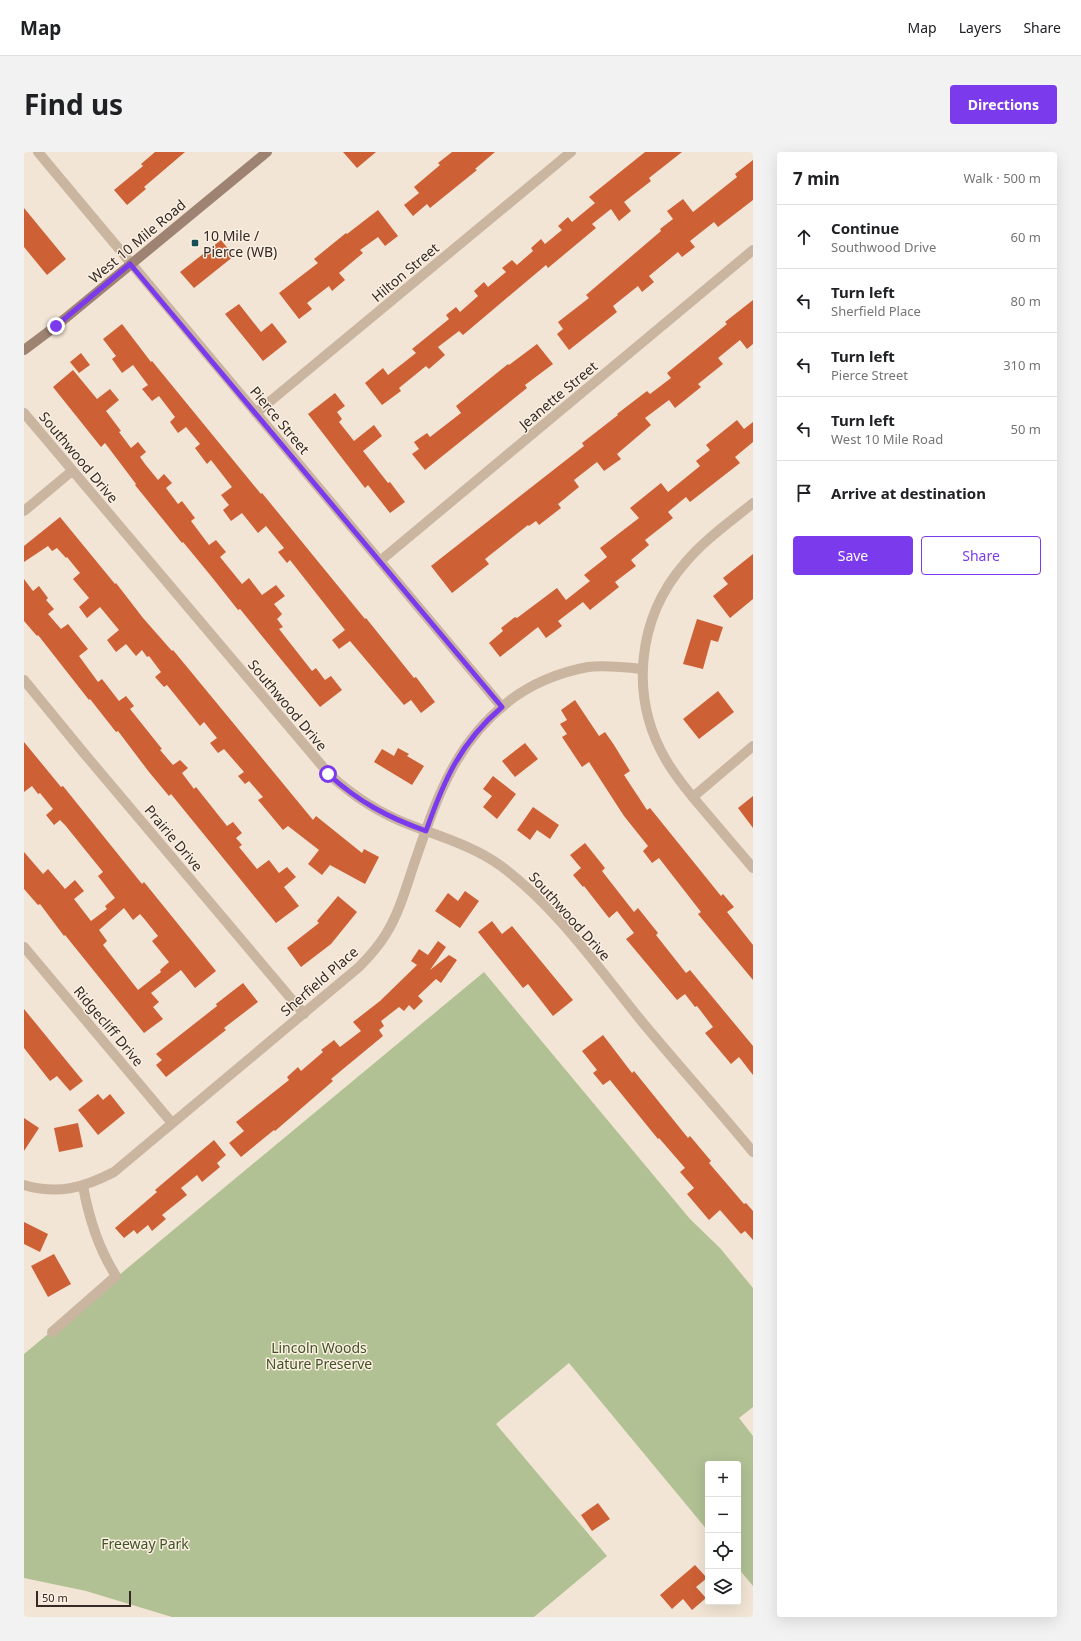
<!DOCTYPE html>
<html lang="en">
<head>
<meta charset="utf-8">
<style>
	:root { --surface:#fff; --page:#f2f2f2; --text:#202124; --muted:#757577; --line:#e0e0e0; --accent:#7c3aed }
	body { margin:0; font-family:"Noto Sans",sans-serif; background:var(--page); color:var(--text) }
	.controls { position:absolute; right:12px; bottom:12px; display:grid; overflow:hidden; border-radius:4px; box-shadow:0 4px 16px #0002 }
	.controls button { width:36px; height:36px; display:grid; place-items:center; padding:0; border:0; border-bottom:1px solid var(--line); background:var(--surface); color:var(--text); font:20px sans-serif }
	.scale { position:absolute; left:12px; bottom:10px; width:95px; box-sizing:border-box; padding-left:4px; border:2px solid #342924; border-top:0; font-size:11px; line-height:14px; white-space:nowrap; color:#342924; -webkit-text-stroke:3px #faefe1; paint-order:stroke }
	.stop { position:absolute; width:12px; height:12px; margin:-9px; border:3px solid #7c3aed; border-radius:50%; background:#fff }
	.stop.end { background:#7c3aed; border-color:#fff; box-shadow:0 1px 4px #0008 }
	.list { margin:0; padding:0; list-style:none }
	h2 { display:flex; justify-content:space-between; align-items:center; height:52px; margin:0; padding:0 16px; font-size:17px }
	h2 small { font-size:13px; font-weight:400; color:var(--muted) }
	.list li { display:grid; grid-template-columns:26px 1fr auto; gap:12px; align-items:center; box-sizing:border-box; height:64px; padding:0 16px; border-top:1px solid var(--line) }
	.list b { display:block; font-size:15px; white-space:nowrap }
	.list p { margin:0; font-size:13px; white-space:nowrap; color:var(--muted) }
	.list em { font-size:13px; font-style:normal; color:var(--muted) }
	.actions { display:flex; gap:8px; padding:12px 16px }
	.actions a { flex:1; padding:9px 0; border:1px solid var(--accent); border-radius:4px; text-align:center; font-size:14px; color:var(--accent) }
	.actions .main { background:var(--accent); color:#fff }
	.icon { flex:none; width:22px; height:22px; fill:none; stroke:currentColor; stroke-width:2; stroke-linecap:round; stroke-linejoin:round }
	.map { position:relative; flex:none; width:729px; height:1465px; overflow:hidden; border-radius:4px }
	header { display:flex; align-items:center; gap:24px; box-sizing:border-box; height:56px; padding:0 20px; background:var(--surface); border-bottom:1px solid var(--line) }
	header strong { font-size:19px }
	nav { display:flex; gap:22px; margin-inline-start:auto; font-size:14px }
	.intro { display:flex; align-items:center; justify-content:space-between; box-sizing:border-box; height:96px; padding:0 24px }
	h1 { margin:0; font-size:28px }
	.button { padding:10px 18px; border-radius:4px; background:var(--accent); color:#fff; font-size:14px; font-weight:700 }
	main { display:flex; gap:24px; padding:0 24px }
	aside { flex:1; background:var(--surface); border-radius:4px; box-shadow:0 4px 16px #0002 }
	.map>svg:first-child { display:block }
	.green { fill:#b1c194 }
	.building { fill:#ce6036; fill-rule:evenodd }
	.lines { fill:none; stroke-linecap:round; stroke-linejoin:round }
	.minor { stroke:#cab5a0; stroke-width:10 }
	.secondary { stroke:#9e8372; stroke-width:10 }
	.route { stroke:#7c3aed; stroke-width:5 }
	.poi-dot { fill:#175157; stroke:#faefe1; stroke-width:1.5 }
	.labels { text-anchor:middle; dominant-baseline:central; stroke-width:3; stroke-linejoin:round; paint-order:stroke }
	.poi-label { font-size:14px; fill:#342924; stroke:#faefe1; text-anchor:start }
	.street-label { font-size:14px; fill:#342924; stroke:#faefe1 }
	.park-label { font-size:14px; fill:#415326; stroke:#faefe1 }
</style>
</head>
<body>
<header>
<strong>Map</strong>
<nav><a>Map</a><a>Layers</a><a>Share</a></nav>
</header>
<div class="intro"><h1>Find us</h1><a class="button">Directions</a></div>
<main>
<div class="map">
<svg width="729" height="1465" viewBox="0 0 729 1465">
	<rect width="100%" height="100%" fill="#f2e5d5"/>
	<polygon class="green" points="460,820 666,1067 696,1096 729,1136 729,1255 715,1266 729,1284 729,1434 714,1416 714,1312 684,1312 684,1379 545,1211 472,1272 583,1404 510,1465 148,1465 62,1439 0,1426 0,1202"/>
	<g class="building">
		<polygon points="131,0 161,0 120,35 122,37 103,53 90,38 119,14 117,12"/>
		<polygon points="319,0 352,0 333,16"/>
		<polygon points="428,0 471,0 451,17 453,18 406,56 403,52 389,64 380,53 395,41 390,35 416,13 414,11"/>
		<polygon points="621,0 658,0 625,26 627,29 600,50 607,59 595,69 587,57 568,72 572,76 524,116 522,113 439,183 435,179 414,195 421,203 405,217 402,214 375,236 377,239 358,253 341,231 359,216 364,223 392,201 388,197 425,167 422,163 432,155 436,160 454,144 450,139 460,130 464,135 482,120 478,116 488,108 493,113 509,99 507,96 517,87 521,92 538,78 534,74 544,65 548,70 571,51 565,45"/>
		<polygon points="729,8 729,48 694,75 690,70 666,89 671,95 658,105 654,100 625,124 630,130 618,140 614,134 589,154 593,160 545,198 533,182 539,177 534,170 565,146 562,143 637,79 636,77 649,67 643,59 659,47 669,60 713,25 711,22"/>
		<polygon points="0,56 42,107 23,123 0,95"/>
		<polygon points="354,58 374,84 361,94 354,85 336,98 339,101 315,121 321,128 308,139 305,134 283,151 288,157 275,167 255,141 294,111 290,107 322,81 323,82"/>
		<polygon points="197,88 210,104 170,136 156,120"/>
		<polygon points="729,148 729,192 723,197 716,188 694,206 699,212 674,232 677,235 651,256 645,248 621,266 627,273 593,302 597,307 580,319 573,310 550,328 555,335 534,352 537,356 515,373 512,369 505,374 504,373 461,407 465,412 428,441 407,414 560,294 558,291 594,263 593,262 623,239 626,242 647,226 643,221 703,172 701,170"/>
		<polygon points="215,152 237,180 248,171 263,190 239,209 201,162"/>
		<polygon points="98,172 127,210 128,209 237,342 238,341 341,467 342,466 390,526 392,525 411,550 397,561 387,548 380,553 326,489 315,497 308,488 321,478 266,408 263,411 254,400 260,396 242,374 234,381 218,361 207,369 199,358 205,353 197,343 208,335 187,308 183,312 171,296 176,292 162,275 154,281 146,270 151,265 135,244 128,249 118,237 124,233 109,213 98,221 88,207 92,204 79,187"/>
		<polygon points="513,192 529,212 501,233 503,236 401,318 388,302 395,297 390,290 403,281 406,285 437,261 432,254 484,212 485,213"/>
		<polygon points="57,201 66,213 55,221 46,210"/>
		<polygon points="49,218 73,247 86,237 95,248 82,259 97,279 95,280 107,296 114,290 122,300 116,305 121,312 134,328 140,322 148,331 142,336 154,352 158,349 171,366 167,369 185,393 192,388 202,400 196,405 218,432 225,426 238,443 252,433 261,444 250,452 258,462 253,467 259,475 255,477 288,519 292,516 301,528 307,524 318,538 296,555 216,457 214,458 187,424 159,390 158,391 111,333 112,332 81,291 77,295 29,235"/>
		<polygon points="311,241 321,254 313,260 318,267 315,270 330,289 350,273 358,284 339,299 364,331 366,330 381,350 366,361 344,333 341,336 284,262"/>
		<polygon points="713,268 720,277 729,270 729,290 711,305 716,311 666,350 662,345 644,360 649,366 621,388 625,393 607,408 612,414 591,430 595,435 566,458 559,450 534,469 538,474 522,486 514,475 476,505 465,491 479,479 477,476 491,465 493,466 533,436 542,448 566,429 560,423 583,405 576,396 615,366 606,356 637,331 644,340 676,314 672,309 686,298 682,293"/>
		<polygon points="36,365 91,432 92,431 119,466 148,499 149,498 289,668 292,664 338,701 340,697 355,705 341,732 306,713 298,723 284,712 295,698 264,674 259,678 234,648 239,645 225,629 221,632 214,624 220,620 200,597 194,601 186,591 193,586 180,570 176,574 143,533 140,535 131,525 137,520 125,504 123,505 118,498 112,504 102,492 92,500 83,488 95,478 76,455 63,466 55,455 65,446 49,427 56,421 43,405 42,406 33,396 28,399 24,394 0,410 0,394"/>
		<polygon points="729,402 729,447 706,466 689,444 704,432 699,426"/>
		<polygon points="0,427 9,439 15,434 24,446 22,448 30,457 24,462 37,477 44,472 64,497 55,504 74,530 78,527 95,549 102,544 110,554 106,557 138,597 136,598 149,613 156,608 164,616 158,621 170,637 172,635 203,674 209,670 218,681 212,686 218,693 215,695 233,717 245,708 255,721 263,715 272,725 260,735 275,754 252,771 147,642 145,644 125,620 94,579 92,580 66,547 65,548 14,483 13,484 0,469"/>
		<polygon points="673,467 699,475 694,490 687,488 679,517 659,512"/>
		<polygon points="694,539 710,560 675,587 659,567"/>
		<polygon points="551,548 575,584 581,580 590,593 606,619 600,623 623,658 626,656 697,744 699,742 710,755 703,760 729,793 729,828 674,762 677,760 635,706 628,711 619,699 624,694 600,664 565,610 558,615 538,585 543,582 536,572 543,568 537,558"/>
		<path d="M0,590L37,635L39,634L118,732L120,730L192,819L171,836L157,818L127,841L135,850L129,855L139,867L120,881L41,783L40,784L16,752L14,753L0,737V700L19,722L24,717L41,737L51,728L60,739L50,747L67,769L83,757L81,754L91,746L74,724L79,720L41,673L36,668L30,673L22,663L29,657L16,641L14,642L8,634L0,640ZM100,756L109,768L116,762L122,769L134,784L128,789L145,810L136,818L137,820L114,838L79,793L83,789L75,778Z"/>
		<polygon points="501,591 514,607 491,625 478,609"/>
		<polygon points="374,596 385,602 383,604 400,614 388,633 350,610 358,597 370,604"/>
		<polygon points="469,624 492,642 473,667 459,655 468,644 459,637"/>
		<polygon points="729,644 729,676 714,656"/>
		<polygon points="509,655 535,673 526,687 513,678 506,688 493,678"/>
		<polygon points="561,691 581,716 578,719 610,760 614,756 634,781 632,783 662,821 666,818 729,894 729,923 715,905 707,912 681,881 689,875 673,854 671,855 661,842 653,848 602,787 610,781 593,759 585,766 560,734 559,735 549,723 557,716 546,703"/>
		<polygon points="441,739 455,749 436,776 411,759 424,741 434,749"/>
		<polygon points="314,744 333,760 307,792 277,815 263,796 295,771 293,769"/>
		<polygon points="468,769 478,782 488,774 549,848 529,864 504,832 499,836 454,780"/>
		<polygon points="414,789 422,795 406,818 425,803 433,808 417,831 412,827 394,844 399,849 390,858 385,853 380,859 375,855 357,869 360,874 355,878 359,884 307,927 309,929 251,979 250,978 217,1005 205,991 220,979 212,970 265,928 263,925 274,915 277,919 299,900 297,898 310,888 316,895 337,879 329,870 356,849 393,813 387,809 395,797 404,803"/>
		<polygon points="219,831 234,850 200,876 202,878 142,925 132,913 138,908 132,902 193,854 192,852"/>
		<polygon points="0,857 59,929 46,939 33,924 26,929 0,896"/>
		<polygon points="579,883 608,921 610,919 664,986 666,984 687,1009 685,1011 720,1052 722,1051 729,1059 729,1088 721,1079 717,1082 696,1058 685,1068 663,1042 670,1036 656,1020 661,1016 635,986 634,987 586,928 579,933 569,921 573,918 558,899"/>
		<polygon points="74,942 79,948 86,942 101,961 74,983 54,958"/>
		<polygon points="0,966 15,976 0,999"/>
		<polygon points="54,971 59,995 35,1000 30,976"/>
		<polygon points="190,988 202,1003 193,1011 196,1015 178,1030 173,1023 157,1036 163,1043 138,1063 142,1067 128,1079 124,1073 113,1082 110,1078 100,1086 91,1076 133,1040 131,1038"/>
		<polygon points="0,1070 24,1082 16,1100 0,1092"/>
		<polygon points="30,1102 47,1132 24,1145 7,1114"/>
		<polygon points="574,1351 586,1367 568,1379 557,1363"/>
		<polygon points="671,1413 683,1426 672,1435 682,1446 668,1458 659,1447 648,1457 636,1443"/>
	</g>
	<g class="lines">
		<g class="minor">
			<polyline points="14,0 478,555"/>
			<path d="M0,261L305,622C330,645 356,662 389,674C418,685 451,695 477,714C531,754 573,814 615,866C652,911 692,955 729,1000"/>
			<polyline points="232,261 547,0"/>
			<path d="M729,351C706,370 680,388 661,411C613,466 605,545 642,608C652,625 665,641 678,656C695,676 712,696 729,716"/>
			<polyline points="0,359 48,319"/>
			<polyline points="356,409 729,98"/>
			<polyline points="0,528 59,600 280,862"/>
			<polyline points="669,645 729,594"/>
			<polyline points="0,795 148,971"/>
			<path d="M0,1033C34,1043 59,1036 90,1020L335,815C345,805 354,795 362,782C375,761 382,736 390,712C412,649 429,593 484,550C506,532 536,520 564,515C582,513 600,515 618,517"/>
			<path d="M28,1180L92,1124C74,1096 65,1067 59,1034"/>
		</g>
		<polyline class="secondary" points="0,198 32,174 243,0"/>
	</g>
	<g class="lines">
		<path class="route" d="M32,174L106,112L478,555C436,591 420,628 402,679C363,665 335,650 304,622"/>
	</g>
	<rect class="poi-dot" x="167" y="87" width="8" height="8" rx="2"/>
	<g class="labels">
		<g class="poi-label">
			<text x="179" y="83">10 Mile /<tspan x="179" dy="16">Pierce (WB)</tspan></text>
		</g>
		<g class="street-label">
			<text transform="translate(113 89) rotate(-40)">West 10 Mile Road</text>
			<text transform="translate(381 120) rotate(-40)">Hilton Street</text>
			<text transform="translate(534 243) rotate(-40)">Jeanette Street</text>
			<text transform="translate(256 268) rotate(50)">Pierce Street</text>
			<text transform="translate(55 305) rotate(50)">Southwood Drive</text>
			<text transform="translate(264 553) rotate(50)">Southwood Drive</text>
			<text transform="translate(150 686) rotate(50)">Prairie Drive</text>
			<text transform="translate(546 764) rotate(48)">Southwood Drive</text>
			<text transform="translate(295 829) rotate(-41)">Sherfield Place</text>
			<text transform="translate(85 874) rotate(50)">Ridgecliff Drive</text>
		</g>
		<g class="park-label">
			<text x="295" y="1195">Lincoln Woods<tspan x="295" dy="16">Nature Preserve</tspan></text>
			<text x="121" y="1391">Freeway Park</text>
		</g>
	</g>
</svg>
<div class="controls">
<button>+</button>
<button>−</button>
<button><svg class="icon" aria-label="locate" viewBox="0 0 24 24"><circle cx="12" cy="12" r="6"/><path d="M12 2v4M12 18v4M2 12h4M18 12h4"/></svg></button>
<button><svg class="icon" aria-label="layers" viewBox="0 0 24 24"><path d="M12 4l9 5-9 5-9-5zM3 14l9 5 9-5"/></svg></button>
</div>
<div class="scale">50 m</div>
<div class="stop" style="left:304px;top:622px"></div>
<div class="stop end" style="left:32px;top:174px"></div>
</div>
<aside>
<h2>7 min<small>Walk · 500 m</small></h2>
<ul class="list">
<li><svg class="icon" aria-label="ahead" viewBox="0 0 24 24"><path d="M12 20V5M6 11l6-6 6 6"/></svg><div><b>Continue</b><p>Southwood Drive</p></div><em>60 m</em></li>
<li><svg class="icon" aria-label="left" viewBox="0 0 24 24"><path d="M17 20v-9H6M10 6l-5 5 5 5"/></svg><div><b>Turn left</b><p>Sherfield Place</p></div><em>80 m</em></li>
<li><svg class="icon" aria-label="left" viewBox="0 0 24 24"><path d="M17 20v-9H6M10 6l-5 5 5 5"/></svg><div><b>Turn left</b><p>Pierce Street</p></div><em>310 m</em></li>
<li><svg class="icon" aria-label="left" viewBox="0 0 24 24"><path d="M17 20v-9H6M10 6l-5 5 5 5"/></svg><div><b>Turn left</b><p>West 10 Mile Road</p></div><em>50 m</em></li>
<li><svg class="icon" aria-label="arrive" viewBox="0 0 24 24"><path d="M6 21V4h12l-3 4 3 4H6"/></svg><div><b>Arrive at destination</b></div></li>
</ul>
<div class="actions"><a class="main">Save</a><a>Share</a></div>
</aside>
</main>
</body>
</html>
